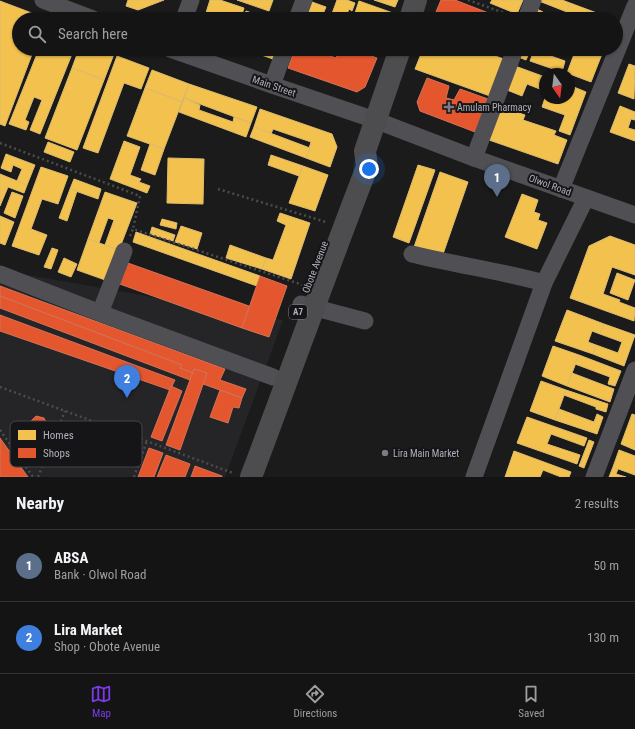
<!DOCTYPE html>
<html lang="en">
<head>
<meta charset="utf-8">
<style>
	:root { --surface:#141414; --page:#1d1d1d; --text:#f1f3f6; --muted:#9d9ea0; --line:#333334; --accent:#7c3aed }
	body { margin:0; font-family:"Roboto Condensed",sans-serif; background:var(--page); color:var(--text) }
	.compass { position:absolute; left:539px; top:68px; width:36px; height:36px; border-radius:50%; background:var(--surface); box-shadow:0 1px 3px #0004; rotate:166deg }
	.you { position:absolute; left:369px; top:169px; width:14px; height:14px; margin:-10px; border:3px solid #fff; border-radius:50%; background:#1a73e8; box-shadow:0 0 0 6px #1a73e833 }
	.badge { display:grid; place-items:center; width:26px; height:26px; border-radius:50%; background:var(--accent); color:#fff; font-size:13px; font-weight:700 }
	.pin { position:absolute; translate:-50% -33px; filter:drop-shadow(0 1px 2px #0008) }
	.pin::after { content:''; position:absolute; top:21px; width:14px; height:12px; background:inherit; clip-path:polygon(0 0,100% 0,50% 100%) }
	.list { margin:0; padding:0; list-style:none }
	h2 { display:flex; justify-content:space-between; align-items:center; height:52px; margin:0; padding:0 16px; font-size:17px }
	h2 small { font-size:13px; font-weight:400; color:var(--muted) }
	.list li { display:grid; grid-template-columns:26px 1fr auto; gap:12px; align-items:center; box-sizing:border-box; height:72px; padding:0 16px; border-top:1px solid var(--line) }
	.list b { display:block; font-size:15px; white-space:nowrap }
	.list p { margin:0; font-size:13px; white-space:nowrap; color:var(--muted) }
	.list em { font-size:13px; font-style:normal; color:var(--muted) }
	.icon { flex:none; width:22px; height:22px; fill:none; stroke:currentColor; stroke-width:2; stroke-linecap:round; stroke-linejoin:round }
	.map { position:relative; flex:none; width:635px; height:477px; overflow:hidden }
	.search { position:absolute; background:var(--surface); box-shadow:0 1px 3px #0004; left:12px; right:12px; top:12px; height:44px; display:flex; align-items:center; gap:10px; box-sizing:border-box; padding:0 14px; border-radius:22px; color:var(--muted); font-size:15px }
	.sheet { height:196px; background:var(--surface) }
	nav { display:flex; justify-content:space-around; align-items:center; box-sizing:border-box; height:56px; border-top:1px solid var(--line); background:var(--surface); font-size:11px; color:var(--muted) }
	nav a { display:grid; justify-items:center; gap:2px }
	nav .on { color:var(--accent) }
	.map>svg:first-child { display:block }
	.built { fill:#252527 }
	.homes { fill:#f2c14e; stroke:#debc6f }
	.shops { fill:#e4572e; stroke:#d47258 }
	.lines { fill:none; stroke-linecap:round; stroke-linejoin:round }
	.path { stroke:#4b4c4f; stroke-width:2.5; stroke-dasharray:2 3; stroke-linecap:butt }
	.minor { stroke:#505054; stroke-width:17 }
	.major { stroke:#4d4d50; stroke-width:22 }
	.poi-dot { fill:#7b7c83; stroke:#151517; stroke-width:1.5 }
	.labels { text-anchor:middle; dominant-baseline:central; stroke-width:4; stroke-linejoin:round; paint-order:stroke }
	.shield { fill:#151517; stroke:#80828a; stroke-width:1 }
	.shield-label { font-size:9px; font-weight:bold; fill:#aeb0bb }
	.street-label { font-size:10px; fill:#aeb0bb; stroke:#151517 }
	.poi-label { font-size:10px; fill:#aeb0bb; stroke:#151517; text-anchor:start }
	.key { fill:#151517; stroke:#434448; stroke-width:1 }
	.key-label { font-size:11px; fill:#aeb0bb }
</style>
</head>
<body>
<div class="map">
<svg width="635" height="477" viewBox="0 0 635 477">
	<rect width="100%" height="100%" fill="#1b1b1b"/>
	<polygon class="built" points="0,268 11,272 283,320 225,477 0,477"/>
	<g class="homes">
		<polygon points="128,0 164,0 138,10 126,6"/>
		<polygon points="210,0 220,0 244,8 241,18 244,19 204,19"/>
		<polygon points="237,0 273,0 269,11"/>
		<polygon points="337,0 347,0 355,3 352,11 349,9 345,19 330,19"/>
		<polygon points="374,0 398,0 395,7"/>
		<polygon points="492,0 523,0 517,14 490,3"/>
		<polygon points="540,0 562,0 570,3 567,12 539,1"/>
		<polygon points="0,1 45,18 45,19 19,19 19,49 34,49 5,126 0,124"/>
		<polygon points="359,1 393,13 391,19 353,19"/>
		<polygon points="312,2 326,7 321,19 305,19"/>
		<polygon points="570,3 613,19 564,19"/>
		<polygon points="537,9 543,12 541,19 533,19"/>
		<polygon points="246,11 269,19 248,19 243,17"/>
		<polygon points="39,49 74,49 40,134 30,130 42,100 34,97 25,120 29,122 26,130 9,124"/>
		<polygon points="79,49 101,49 114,54 104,80 72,68"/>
		<polygon points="244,49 277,49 273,59"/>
		<polygon points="423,49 475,49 504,59 490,96 415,69"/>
		<polygon points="519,49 531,49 526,60 516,56"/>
		<polygon points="576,49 589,49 602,54 591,82 567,73"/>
		<polygon points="534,50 565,61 562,72 530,61"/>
		<polygon points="117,56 149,68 141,89 124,83 98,153 83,148"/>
		<polygon points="629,64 635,66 634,99 618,93"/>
		<polygon points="515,66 545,77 545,91 527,84 522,96 507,90"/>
		<polygon points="72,68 104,80 77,150 45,138"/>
		<polygon points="152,70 189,84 182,102 145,88"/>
		<polygon points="189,84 257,107 251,123 184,98"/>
		<polygon points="569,85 586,92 570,135 559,131 565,115 542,107 545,98 569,98"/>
		<polygon points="145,88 182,102 164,149 127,136"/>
		<polygon points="184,98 200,105 199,110 233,122 234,117 251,123 246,137 179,112"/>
		<polygon points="620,106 635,112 635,120 631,119 628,128 635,130 635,141 610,132"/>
		<polygon points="501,107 525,115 523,120 556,131 554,135 567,140 558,164 489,140"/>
		<polygon points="260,109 332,134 337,147 330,167 306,158 311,142 273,129 271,134 254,127"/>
		<polygon points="254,127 310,148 306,158 250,137"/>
		<polygon points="124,141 140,147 130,175 141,179 139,182 150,186 147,193 110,179"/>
		<polygon points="48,142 74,152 70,162 44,152"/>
		<polygon points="150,144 164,149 155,175 141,170"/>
		<polygon points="6,154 35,165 27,185 17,181 22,169 13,165 11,172 1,168"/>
		<polygon points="271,155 303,166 299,176 268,165"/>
		<polygon points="168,158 204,159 203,204 167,203"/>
		<polygon points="418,165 435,170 409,243 393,237"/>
		<polygon points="303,166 328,175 315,211 289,203"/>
		<polygon points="41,167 68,176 58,204 42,199 31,229 47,235 39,255 12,246"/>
		<polygon points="440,172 468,182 442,257 414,247"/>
		<polygon points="0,174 27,185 24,193 8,187 0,206"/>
		<polygon points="74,179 101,189 98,199 70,189"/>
		<polygon points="70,189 77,191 67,221 59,218"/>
		<polygon points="12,192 23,196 15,218 4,213"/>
		<polygon points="105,192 137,203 119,250 105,245 114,220 108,218 99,243 88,239"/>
		<polygon points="522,194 538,200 534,212 540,214 538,220 547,223 537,249 505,237"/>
		<polygon points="280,213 310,223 291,279 262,269 266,258 273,260 286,225 277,221"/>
		<polygon points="0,216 14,222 5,245 0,243"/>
		<polygon points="162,219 177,223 176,229 160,225"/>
		<polygon points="181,226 202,233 197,249 175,242"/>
		<polygon points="152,227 175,235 173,241 150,234"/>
		<polygon points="136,232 260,276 257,286 133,242"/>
		<polygon points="610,236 635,245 635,275 612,267 603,294 620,300 619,302 635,308 634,321 570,298 589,246"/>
		<polygon points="88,239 119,250 108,281 77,270"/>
		<polygon points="230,245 266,258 262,269 226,258"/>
		<polygon points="52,248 58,250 51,269 44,267"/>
		<polygon points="64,258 77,264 71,277 58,272"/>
		<polygon points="617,273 635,280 628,300 610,293"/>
		<polygon points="567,310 604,324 600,334 592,331 588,342 596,345 593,354 555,341"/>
		<polygon points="604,324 635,335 624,366 593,354 596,345 618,353 622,342 600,334"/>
		<polygon points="553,346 579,355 567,386 542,376"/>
		<polygon points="579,355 621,371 615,386 608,384 610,377 575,364"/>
		<polygon points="572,373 614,389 610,402 567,386"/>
		<polygon points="541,381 566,390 555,420 530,411"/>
		<polygon points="566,390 608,404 606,412 596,409 596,407 564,395"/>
		<polygon points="559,409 594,422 597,414 603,417 597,434 555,420"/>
		<polygon points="632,414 635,415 635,450 621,444"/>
		<polygon points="527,417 587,438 584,446 551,434 547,444 580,455 577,464 517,443"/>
		<polygon points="589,440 594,442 584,468 579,466"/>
		<polygon points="619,450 635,456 635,475 613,467"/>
		<polygon points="514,451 571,472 569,477 561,477 543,470 540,477 505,477"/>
		<polygon points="613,467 618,469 616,474 626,477 609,477"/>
	</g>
	<g class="shops">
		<polygon points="441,0 455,0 504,19 433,19"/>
		<polygon points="295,49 312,49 336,58 339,49 352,49 377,58 365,87 357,92 288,68"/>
		<polygon points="427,78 449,86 446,98 454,100 460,89 488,99 475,132 420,111 417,102"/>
		<polygon points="125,262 249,306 242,328 117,283"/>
		<polygon points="260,276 287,286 269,337 242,328"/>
		<polygon points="0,286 225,369 220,380 246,389 242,398 203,384 207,373 194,369 193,373 180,368 182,365 0,296"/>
		<polygon points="0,296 182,365 180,368 193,373 190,380 0,308"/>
		<polygon points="0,315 175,380 170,390 0,331"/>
		<polygon points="194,369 207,373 180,450 166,445"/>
		<polygon points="171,386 182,391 162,441 151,437"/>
		<polygon points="220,390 242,398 239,408 233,407 228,423 210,417"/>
		<polygon points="36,416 44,418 47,424 44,430 37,432 31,429 31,421"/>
		<polygon points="0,438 28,477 0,477"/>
		<polygon points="149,448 163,453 154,477 138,477"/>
		<polygon points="166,455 190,464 185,477 157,477"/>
		<polygon points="195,466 222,476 222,477 191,477"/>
	</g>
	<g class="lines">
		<g class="path">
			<polyline points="468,0 510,15"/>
			<polyline points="0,143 140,196 133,229"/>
			<polyline points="218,189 326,222"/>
			<polyline points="130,236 133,229 303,285"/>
			<polyline points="0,387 233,473"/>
			<polyline points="0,430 33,477"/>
			<polyline points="38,477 65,411"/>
			<polyline points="134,477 147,441"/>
		</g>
		<g class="minor">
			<polyline points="43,0 93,19"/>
			<polyline points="184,19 191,0"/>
			<polyline points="297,19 304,0"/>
			<polyline points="526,19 533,0"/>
			<polyline points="170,49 272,85 375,120 474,158 635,215"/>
			<polyline points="272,85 285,49"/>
			<polyline points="474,158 515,49"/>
			<polyline points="561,189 635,6"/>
			<path d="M412,254C456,265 501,271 544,283"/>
			<polyline points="0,274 100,313 273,377"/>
			<polyline points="301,304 365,321"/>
			<polyline points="100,313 124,251"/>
			<polyline points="474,477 544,283 586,198"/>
			<polyline points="594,477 635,370"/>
		</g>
		<g class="major">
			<polyline points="410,19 416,0"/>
			<path d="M251,477C290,374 327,270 367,167L365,151L400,49"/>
		</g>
	</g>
	<g class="poi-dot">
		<path d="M447 101h4v4h4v4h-4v4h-4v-4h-4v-4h4z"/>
		<circle cx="385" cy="453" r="4"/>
	</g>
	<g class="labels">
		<rect class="shield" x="289" y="305" width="18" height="14" rx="3"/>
		<g class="shield-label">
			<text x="298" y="312">A7</text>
		</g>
		<g class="street-label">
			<text transform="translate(274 86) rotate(19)">Main Street</text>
			<text transform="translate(550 185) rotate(20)">Olwol Road</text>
			<text transform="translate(315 267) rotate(-69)">Obote Avenue</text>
		</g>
		<g class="poi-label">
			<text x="457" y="107">Amulam Pharmacy</text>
			<text x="393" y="453">Lira Main Market</text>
		</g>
	</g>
	<rect x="10" y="421" width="132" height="46" rx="6" class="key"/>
	<rect x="18" y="430" width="18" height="10" fill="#f2c14e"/>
	<rect x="18" y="448" width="18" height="10" fill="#e4572e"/>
	<g class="key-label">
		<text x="43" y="439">Homes</text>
		<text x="43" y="457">Shops</text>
	</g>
</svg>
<svg class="compass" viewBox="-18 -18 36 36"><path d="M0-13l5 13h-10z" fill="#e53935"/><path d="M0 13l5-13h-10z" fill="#9d9ea0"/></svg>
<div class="you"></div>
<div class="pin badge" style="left:497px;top:197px;background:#5c6f8a">1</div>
<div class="pin badge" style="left:127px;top:398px;background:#3f7fe0">2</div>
<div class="search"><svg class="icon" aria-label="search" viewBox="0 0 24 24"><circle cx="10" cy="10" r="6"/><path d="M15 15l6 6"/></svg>Search here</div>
</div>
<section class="sheet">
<h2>Nearby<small>2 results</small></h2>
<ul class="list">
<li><span class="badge" style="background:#5c6f8a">1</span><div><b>ABSA</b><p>Bank · Olwol Road</p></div><em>50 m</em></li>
<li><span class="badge" style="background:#3f7fe0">2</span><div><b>Lira Market</b><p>Shop · Obote Avenue</p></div><em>130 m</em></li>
</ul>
</section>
<nav>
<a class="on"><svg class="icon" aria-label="map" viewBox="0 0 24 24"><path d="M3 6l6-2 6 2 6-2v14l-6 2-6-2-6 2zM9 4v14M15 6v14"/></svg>Map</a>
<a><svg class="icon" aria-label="directions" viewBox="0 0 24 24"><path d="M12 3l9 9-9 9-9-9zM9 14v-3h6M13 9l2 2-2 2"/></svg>Directions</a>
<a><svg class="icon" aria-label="saved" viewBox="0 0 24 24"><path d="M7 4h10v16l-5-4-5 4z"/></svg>Saved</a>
</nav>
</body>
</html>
